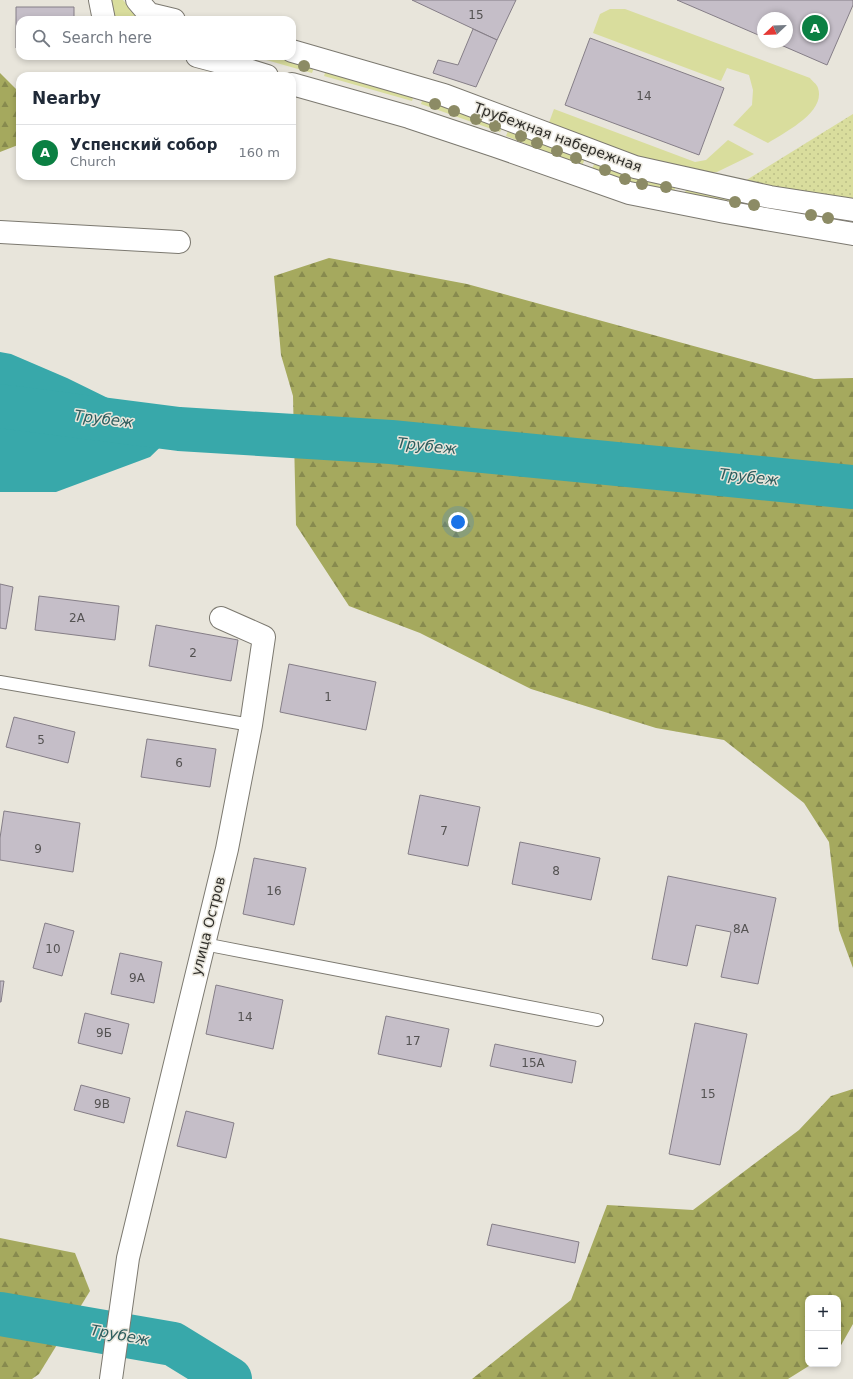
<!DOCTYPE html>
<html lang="en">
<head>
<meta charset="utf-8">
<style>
	:root { --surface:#fff; --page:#f2f2f3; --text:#1f2937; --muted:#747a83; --line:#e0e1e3; --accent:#0b8043 }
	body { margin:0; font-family:"DejaVu Sans",sans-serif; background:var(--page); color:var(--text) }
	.controls { position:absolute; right:12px; bottom:12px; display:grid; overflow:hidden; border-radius:8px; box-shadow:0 2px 6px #0003 }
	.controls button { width:36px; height:36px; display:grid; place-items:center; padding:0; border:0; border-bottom:1px solid var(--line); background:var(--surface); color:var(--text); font:20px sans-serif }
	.compass { position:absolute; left:757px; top:12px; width:36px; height:36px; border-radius:50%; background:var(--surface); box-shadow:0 2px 6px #0003; rotate:247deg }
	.you { position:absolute; left:458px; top:522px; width:14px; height:14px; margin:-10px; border:3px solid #fff; border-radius:50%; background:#1a73e8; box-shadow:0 0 0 6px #1a73e833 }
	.badge { display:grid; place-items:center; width:26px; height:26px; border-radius:50%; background:var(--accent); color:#fff; font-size:13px; font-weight:700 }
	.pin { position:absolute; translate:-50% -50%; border:2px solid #fff; box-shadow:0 1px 4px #0006 }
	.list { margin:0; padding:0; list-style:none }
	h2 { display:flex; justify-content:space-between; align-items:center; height:52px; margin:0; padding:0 16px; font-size:17px }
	h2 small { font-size:13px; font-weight:400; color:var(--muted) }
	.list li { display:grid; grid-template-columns:26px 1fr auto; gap:12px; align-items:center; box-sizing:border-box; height:56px; padding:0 16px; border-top:1px solid var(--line) }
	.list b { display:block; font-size:15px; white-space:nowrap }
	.list p { margin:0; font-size:13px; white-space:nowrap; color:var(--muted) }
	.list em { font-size:13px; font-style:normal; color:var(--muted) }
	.icon { flex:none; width:22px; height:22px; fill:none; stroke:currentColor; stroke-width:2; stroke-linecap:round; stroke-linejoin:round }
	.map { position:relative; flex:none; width:853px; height:1379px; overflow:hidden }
	.search { position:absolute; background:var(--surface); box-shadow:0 2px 6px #0003; left:16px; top:16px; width:280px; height:44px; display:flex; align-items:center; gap:10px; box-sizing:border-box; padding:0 14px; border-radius:12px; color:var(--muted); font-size:15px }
	.panel { position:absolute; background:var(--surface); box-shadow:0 2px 6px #0003; left:16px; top:72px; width:280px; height:108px; border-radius:12px }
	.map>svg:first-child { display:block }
	.grass { fill:#d9dd9d }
	.forest { fill:url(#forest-firs) }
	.park { fill:url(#park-dots) }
	.water { fill:#38a8aa }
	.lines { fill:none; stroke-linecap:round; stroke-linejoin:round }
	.river { stroke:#38a8aa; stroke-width:44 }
	.building { fill:#c5bec8; stroke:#857e87 }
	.lane-casing { stroke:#7c7970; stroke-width:14 }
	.street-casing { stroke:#7c7970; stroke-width:24 }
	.lane { stroke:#fff; stroke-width:12 }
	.street { stroke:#fff; stroke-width:22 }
	.tree { fill:#8c8b65 }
	.labels { text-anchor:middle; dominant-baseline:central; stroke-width:3; stroke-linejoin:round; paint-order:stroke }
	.number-label { font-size:12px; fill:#545252 }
	.street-label { font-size:14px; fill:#2f2e2a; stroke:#e8e5db }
	.water-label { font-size:15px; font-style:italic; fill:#2e5d5e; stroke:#e8e5db }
</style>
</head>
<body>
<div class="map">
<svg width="853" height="1379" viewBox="0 0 853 1379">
	<defs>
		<pattern id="forest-firs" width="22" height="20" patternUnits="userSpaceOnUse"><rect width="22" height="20" fill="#a5a95e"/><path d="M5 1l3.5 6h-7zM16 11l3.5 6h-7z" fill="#878a4e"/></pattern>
		<pattern id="park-dots" width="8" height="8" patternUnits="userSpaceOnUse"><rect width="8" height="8" fill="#d9dd9d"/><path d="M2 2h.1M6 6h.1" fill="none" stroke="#bbbe87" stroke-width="1.8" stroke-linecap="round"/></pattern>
	</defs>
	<rect width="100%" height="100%" fill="#e8e5db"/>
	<g class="grass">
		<polygon points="102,0 123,0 141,20 126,20 105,15"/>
		<path d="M610,9H625L810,78C812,81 817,84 818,88C826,112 785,132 768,143L733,125L752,105L753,90L749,75L727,68L721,81L593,33L600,14Z"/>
		<polygon points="252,56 292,56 316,62 312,73"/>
		<polygon points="327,66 415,91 412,101 324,76"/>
		<polygon points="424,94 505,123 500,132 421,104"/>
		<polygon points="554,109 695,162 706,160 728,140 754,154 717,172 698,173 683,172 547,128"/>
		<polygon points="510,126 586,156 582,166 506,136"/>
		<polygon points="596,161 677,182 673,195 591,170"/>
		<polygon points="687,187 767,200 765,214 683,198"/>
	</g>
	<g class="forest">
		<polygon points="0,73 20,93 20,135 18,145 0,152"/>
		<polygon points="329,258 467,284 814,379 853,378 853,968 839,930 829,842 804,803 724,740 656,728 531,689 420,633 349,606 296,525 293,396 281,355 274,276"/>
		<polygon points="853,1089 853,1324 840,1347 838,1349 838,1298 808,1298 808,1364 812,1364 788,1379 472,1379 571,1300 607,1205 693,1210 799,1130 831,1096"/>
		<polygon points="0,1238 75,1253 90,1291 39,1374 32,1379 0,1379"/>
	</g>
	<polygon class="park" points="853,114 853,204 740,184"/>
	<polygon class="water" points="0,352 11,354 67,378 120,404 174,416 179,429 150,457 56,492 0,492"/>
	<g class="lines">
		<g class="river">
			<polyline points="0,406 179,429 391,442 853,487"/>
			<polyline points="0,1314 173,1344 230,1379"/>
		</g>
	</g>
	<g class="building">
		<polygon points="412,0 516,0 497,40"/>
		<polygon points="677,0 853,0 853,5 827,65 774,42 787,42 787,18 763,18 763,37"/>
		<polygon points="16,7 74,7 74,20 20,20 20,48 16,48"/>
		<polygon points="473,29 497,40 476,87 433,73 438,60 458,65"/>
		<polygon points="590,38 724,88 699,155 565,105"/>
		<polygon points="0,584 13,587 6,629 0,628"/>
		<polygon points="39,596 119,606 115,640 35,630"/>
		<polygon points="156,625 238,640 231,681 149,666"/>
		<polygon points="289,664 376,682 366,730 280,712"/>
		<polygon points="14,717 75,732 68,763 6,747"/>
		<polygon points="147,739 216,749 210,787 141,777"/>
		<polygon points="420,795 480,807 468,866 408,854"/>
		<polygon points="4,811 80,823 73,872 0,860 0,838"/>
		<polygon points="520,842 600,858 591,900 512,884"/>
		<polygon points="254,858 306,868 294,925 243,914"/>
		<polygon points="668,876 776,898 758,984 721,977 731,932 696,925 687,966 652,959"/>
		<polygon points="45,923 74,931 62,976 33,968"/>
		<polygon points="120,953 162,962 154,1003 111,994"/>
		<polygon points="0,981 4,981 1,1002 0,1002"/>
		<polygon points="216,985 283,1000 273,1049 206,1034"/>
		<polygon points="85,1013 129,1024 122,1054 78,1043"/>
		<polygon points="386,1016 449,1029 441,1067 378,1054"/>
		<polygon points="695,1023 747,1034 720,1165 669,1154"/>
		<polygon points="495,1044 576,1061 572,1083 490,1066"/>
		<polygon points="81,1085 130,1098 124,1123 74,1110"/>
		<polygon points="186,1111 234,1123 226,1158 177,1146"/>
		<polygon points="492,1224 579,1242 575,1263 487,1245"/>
	</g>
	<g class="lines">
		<g class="lane-casing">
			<g id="lane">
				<polyline points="0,682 251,725"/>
				<polyline points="204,944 597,1020"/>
			</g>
		</g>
		<g class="street-casing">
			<g id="street">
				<polyline points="100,0 104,20"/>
				<polyline points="137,0 149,14 174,20"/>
				<polyline points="292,51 444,95 635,167 770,197 853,210"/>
				<polyline points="197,56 235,66 267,76"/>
				<polyline points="292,84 409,117 496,146 629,193 725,212 853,234"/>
				<polyline points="0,232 179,242"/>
				<polyline points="111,1379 128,1258 227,849 251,725 264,637 221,618"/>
			</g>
		</g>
		<use href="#lane" class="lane"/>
		<use href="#street" class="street"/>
	</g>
	<g class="tree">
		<circle cx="304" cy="66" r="6"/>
		<circle cx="435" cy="104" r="6"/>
		<circle cx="454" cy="111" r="6"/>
		<circle cx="476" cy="119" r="6"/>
		<circle cx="495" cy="126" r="6"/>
		<circle cx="521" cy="136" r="6"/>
		<circle cx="537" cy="143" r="6"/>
		<circle cx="557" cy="151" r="6"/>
		<circle cx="576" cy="158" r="6"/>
		<circle cx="605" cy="170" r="6"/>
		<circle cx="625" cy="179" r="6"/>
		<circle cx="642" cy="184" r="6"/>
		<circle cx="666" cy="187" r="6"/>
		<circle cx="735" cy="202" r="6"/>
		<circle cx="754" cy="205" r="6"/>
		<circle cx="811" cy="215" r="6"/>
		<circle cx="828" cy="218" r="6"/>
	</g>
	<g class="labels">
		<g class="number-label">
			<text x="476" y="15">15</text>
			<text x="644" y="96">14</text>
			<text x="77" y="618">2А</text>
			<text x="193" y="653">2</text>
			<text x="328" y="697">1</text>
			<text x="41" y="740">5</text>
			<text x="179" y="763">6</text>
			<text x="444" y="831">7</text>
			<text x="38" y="849">9</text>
			<text x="556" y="871">8</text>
			<text x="274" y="891">16</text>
			<text x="741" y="929">8А</text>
			<text x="53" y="949">10</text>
			<text x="137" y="978">9А</text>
			<text x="245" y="1017">14</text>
			<text x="104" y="1033">9Б</text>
			<text x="413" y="1041">17</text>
			<text x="533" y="1063">15А</text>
			<text x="708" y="1094">15</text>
			<text x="102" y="1104">9В</text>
		</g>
		<g class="street-label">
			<text transform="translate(558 137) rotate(20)">Трубежная набережная</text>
			<text transform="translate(208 926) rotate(-76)">улица Остров</text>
		</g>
		<g class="water-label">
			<text transform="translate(104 419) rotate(7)">Трубеж</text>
			<text transform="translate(427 446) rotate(6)">Трубеж</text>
			<text transform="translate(749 477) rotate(6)">Трубеж</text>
			<text transform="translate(120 1335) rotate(10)">Трубеж</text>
		</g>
	</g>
</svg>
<div class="controls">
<button>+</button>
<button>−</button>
</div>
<svg class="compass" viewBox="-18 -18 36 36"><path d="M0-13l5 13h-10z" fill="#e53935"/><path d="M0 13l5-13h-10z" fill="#747a83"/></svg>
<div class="you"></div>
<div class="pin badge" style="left:815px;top:28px">A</div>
<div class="search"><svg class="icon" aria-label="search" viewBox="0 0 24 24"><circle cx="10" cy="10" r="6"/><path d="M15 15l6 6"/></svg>Search here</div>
<section class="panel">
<h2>Nearby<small></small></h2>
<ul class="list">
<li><span class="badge">A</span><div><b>Успенский собор</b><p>Church</p></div><em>160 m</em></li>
</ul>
</section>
</div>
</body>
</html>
